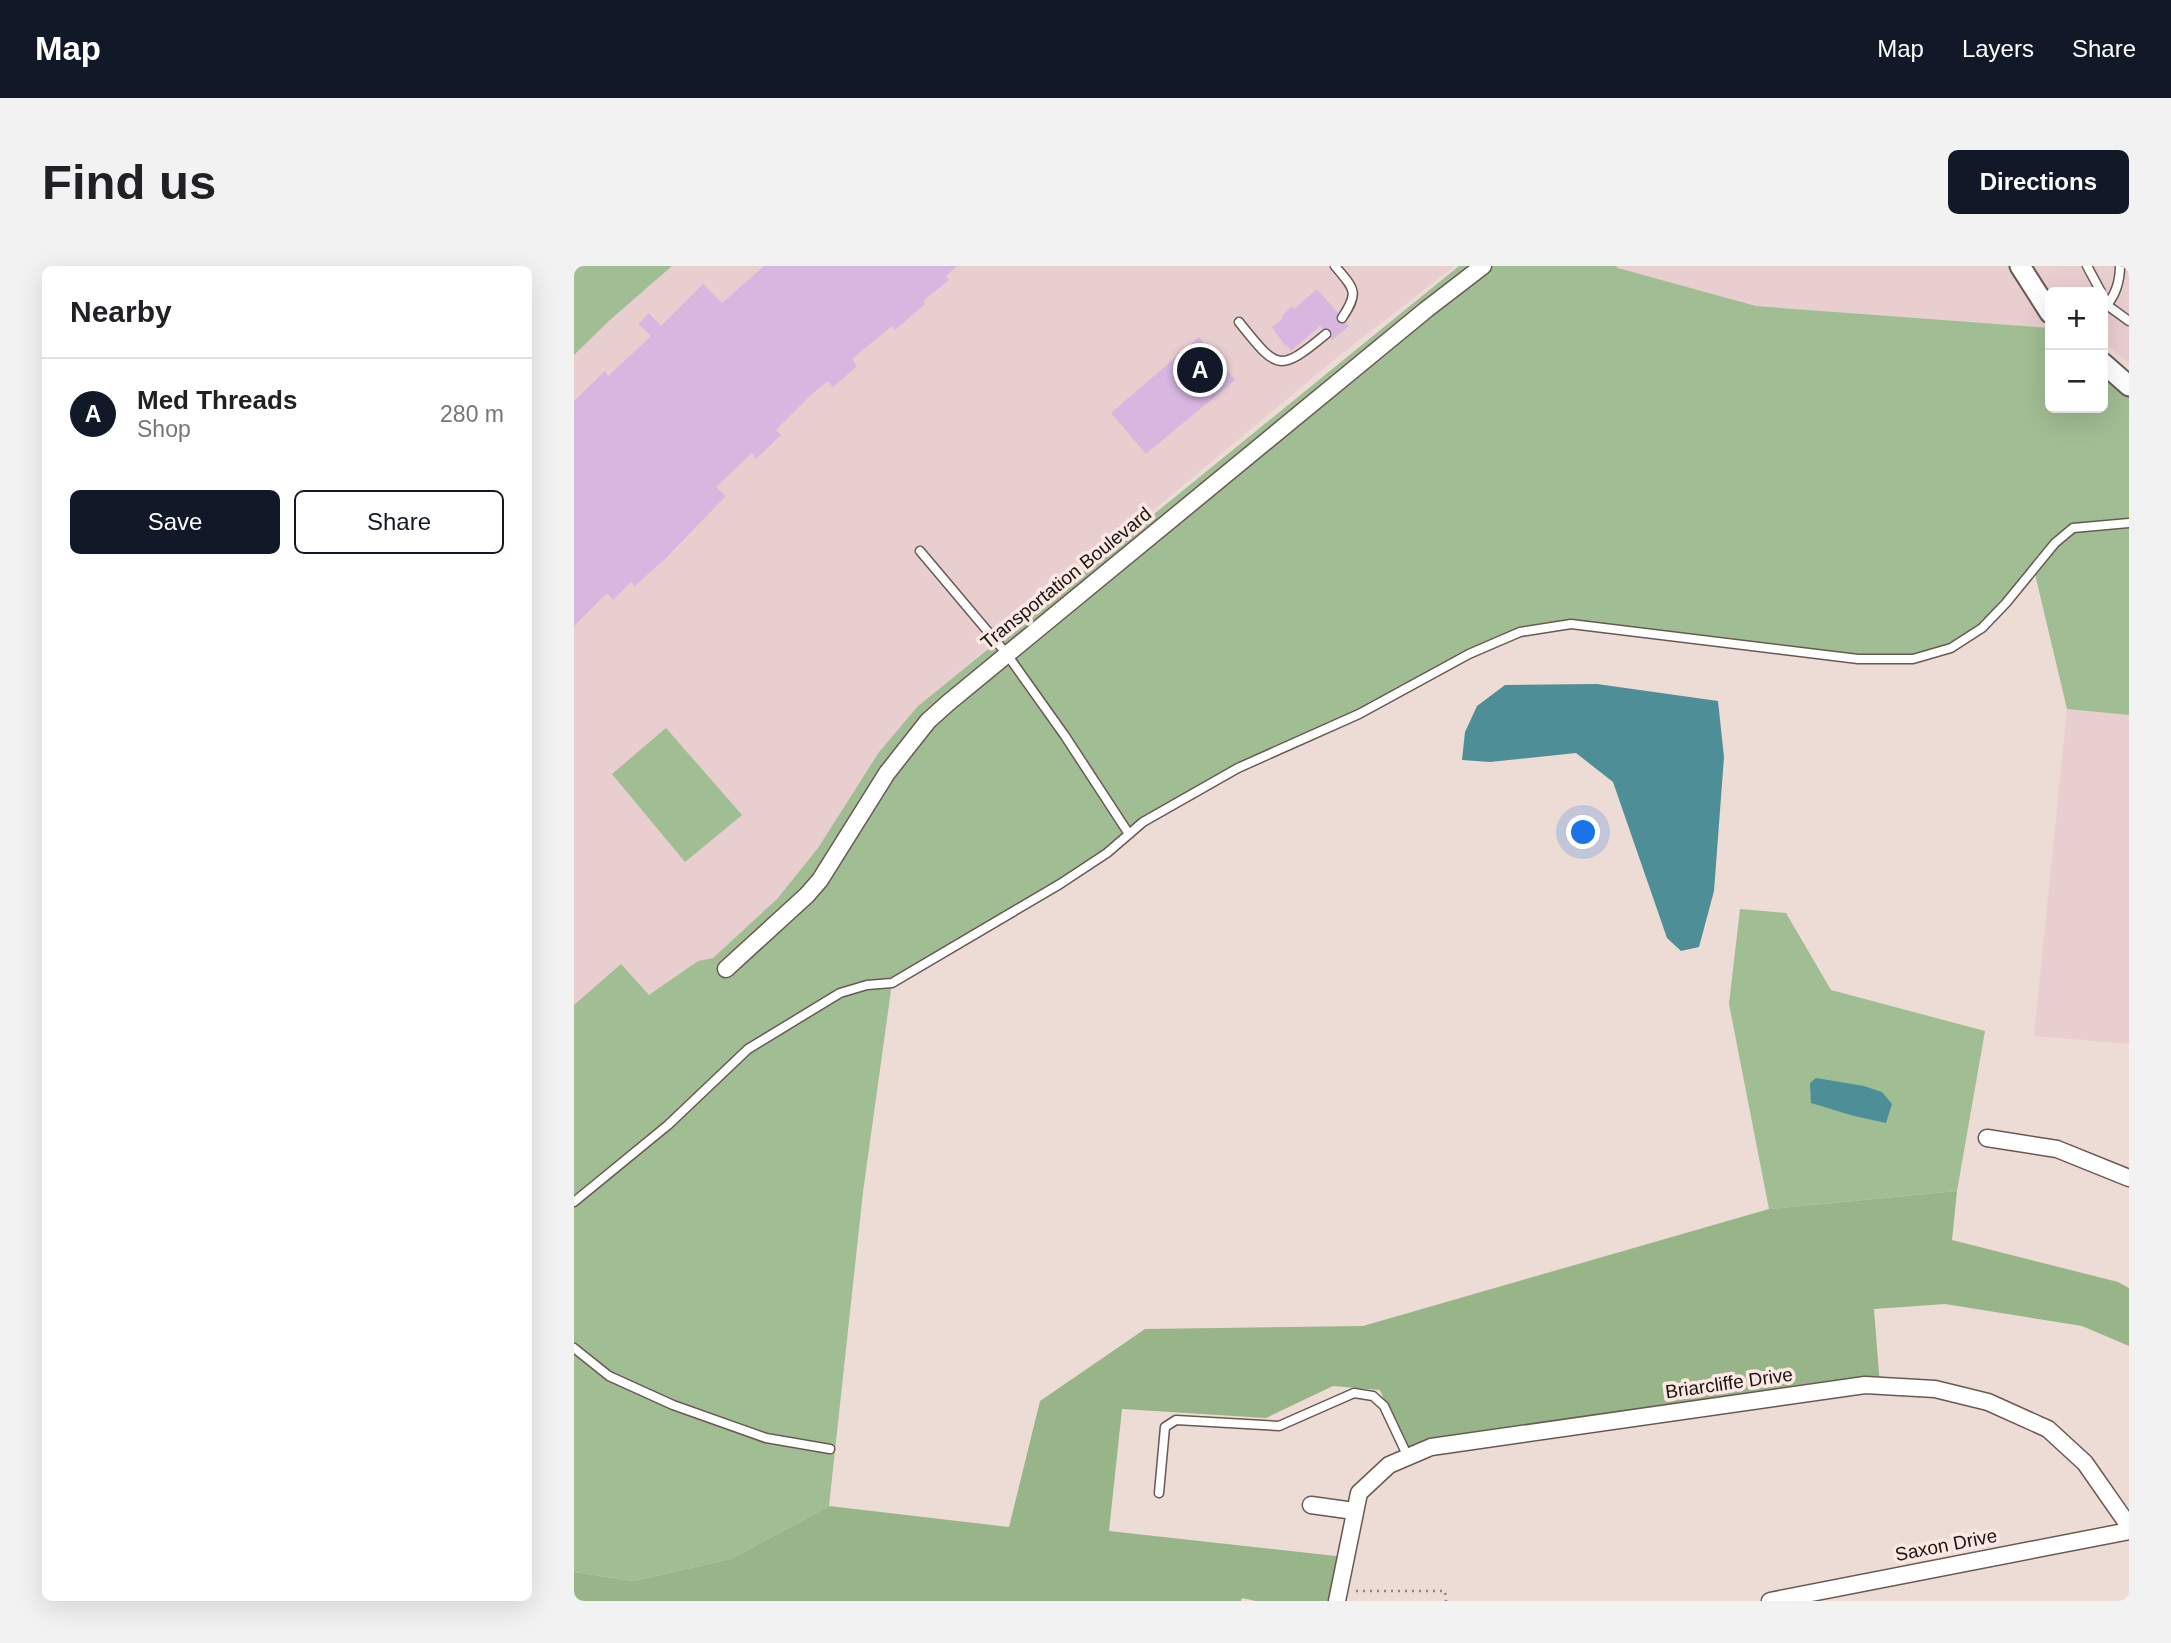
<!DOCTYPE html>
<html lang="en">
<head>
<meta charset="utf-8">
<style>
	:root { --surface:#fff; --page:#f2f2f2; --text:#202124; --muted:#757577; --line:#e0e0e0; --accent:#111827 }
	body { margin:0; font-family:Helvetica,sans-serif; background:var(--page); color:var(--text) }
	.controls { position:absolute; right:21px; top:21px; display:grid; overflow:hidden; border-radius:10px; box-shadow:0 7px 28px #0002 }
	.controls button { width:63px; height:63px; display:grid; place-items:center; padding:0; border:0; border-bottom:2px solid var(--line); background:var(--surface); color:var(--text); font:35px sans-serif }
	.you { position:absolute; left:1010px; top:567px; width:24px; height:24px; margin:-18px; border:5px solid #fff; border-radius:50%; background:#1a73e8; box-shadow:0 0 0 10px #1a73e833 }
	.badge { display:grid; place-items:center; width:46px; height:46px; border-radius:50%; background:var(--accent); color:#fff; font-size:23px; font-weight:700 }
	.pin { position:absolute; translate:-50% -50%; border:4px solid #fff; box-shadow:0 2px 7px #0006 }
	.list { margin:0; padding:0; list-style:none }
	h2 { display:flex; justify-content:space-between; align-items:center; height:91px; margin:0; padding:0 28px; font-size:30px }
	h2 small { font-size:23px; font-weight:400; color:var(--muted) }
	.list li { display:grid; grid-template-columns:46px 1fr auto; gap:21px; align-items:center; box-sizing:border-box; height:112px; padding:0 28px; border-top:2px solid var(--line) }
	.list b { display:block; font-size:26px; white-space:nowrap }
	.list p { margin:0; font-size:23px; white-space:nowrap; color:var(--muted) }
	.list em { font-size:23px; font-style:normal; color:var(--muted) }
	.actions { display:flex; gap:14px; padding:21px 28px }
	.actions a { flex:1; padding:16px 0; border:2px solid var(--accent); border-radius:10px; text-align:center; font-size:24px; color:var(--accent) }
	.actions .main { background:var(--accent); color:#fff }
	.map { position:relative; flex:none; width:1555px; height:1335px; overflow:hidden; border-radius:10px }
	header { display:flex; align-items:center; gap:42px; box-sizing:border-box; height:98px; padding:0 35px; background:var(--accent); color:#fff }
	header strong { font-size:33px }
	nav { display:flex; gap:38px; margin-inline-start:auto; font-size:24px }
	.intro { display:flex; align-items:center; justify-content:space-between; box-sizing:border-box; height:168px; padding:0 42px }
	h1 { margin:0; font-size:49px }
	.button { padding:18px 32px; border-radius:10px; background:var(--accent); color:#fff; font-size:24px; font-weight:700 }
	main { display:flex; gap:42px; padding:0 42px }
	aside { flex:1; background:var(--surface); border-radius:10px; box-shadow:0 7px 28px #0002 }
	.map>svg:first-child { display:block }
	.commercial { fill:#e9ced0 }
	.green { fill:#a0bd93 }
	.forest { fill:#98b58a }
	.water { fill:#4e8f97 }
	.building { fill:#d7b6e0 }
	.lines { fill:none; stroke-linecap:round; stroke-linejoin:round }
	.service-casing { stroke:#685953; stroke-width:11 }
	.minor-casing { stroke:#685953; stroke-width:19 }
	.tertiary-casing { stroke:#685953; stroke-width:23 }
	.path { stroke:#90837f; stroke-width:2.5; stroke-dasharray:2 5; stroke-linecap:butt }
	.service { stroke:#fff; stroke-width:8 }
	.minor { stroke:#fff; stroke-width:16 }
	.tertiary { stroke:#fff; stroke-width:19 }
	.labels { text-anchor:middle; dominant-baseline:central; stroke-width:7; stroke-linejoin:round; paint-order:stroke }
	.street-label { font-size:19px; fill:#1a1412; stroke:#fbe8e2 }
</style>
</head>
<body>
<header>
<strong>Map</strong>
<nav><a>Map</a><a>Layers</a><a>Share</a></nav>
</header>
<div class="intro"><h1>Find us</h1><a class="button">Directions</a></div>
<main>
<aside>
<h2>Nearby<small></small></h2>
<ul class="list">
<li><span class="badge">A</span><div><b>Med Threads</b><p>Shop</p></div><em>280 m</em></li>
</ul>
<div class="actions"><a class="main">Save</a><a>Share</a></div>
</aside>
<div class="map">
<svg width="1555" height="1335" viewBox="0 0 1555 1335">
	<rect width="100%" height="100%" fill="#eddbd5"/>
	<g class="commercial">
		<polygon points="98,0 881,0 766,89 344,440 305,486 244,582 203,633 139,692 124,695 75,730 47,698 0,739 0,89 36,54"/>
		<polygon points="1042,0 1555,0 1555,97 1535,81 1529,78 1529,26 1476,26 1476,62 1182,40 1044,2"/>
		<polygon points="1493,443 1555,449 1555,778 1460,770"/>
	</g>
	<g class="green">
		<polygon points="0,0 98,0 36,54 0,89"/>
		<polygon points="885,0 1042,0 1044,2 1182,40 1476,62 1476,142 1529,142 1529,97 1555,120 1555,449 1493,443 1460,304 1432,337 1377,382 1339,393 1284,393 997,358 946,366 785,448 664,502 569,556 533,587 318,717 289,926 255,1240 157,1293 59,1315 0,1306 0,739 47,698 75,729 124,695 139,692 203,633 244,582 305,486 344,440"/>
		<polygon points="92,462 168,549 111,596 38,508"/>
		<polygon points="1166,643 1212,647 1257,724 1411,765 1383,925 1195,943 1155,738"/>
	</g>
	<polygon class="forest" points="1383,925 1378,974 1544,1016 1555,1022 1555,1080 1508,1060 1371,1038 1300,1043 1306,1120 834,1191 806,1124 759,1120 692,1152 548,1143 535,1265 771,1291 763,1335 682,1335 668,1332 667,1335 6,1335 0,1332 0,1306 59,1315 157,1293 255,1240 435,1261 466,1135 571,1063 789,1060 1195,943"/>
	<g class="water">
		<polygon points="1023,418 1144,435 1150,491 1140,625 1125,681 1107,685 1093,672 1039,516 1002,487 916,496 888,494 891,466 903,440 931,419"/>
		<polygon points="1242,812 1290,820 1308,826 1318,838 1312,857 1280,850 1237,837 1236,817"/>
	</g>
	<g class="building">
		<polygon points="190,0 383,0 372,10 375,14 349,35 351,38 321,64 318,60 278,93 283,100 271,111 259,121 254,115 237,129 202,164 207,169 182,193 178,187 142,221 152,230 90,294 61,320 57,316 39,334 33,327 0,360 0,135 31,105 34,110 77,70 64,58 75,47 87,60 129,18 148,37"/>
		<polygon points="743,23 775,60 758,74 746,60 717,85 713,79 712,81 698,61 709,52 708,50 718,40 720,43"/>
		<polygon points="625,71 661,114 572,188 537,147"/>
	</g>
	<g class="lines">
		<g class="service-casing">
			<g id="service">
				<path d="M761,0C780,23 786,25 768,52"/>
				<polyline points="1513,0 1527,26"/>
				<polyline points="1529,30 1533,39 1555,55"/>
				<path d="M1529,42C1541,33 1546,15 1546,0"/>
				<path d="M665,56C703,103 704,108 752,68"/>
				<polyline points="346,285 432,387 491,470 555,568"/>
				<polyline points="0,936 94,859 174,783 266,727 293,719 318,717 486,618 533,587 569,556 664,502 785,448 895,388 946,366 997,358 1284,393 1339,393 1377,382 1408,362 1432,337 1481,277 1499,262 1555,257"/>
				<polyline points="0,1082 35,1110 99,1139 192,1172 256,1183"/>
				<polyline points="585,1227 591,1161 602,1154 705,1160 780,1127 799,1130 810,1140 834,1191"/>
			</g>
		</g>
		<g class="minor-casing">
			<g id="minor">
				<polyline points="152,703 233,629 246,614 313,507 354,455 374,437 853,43 909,0"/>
				<polyline points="1413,872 1483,883 1555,912"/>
				<polyline points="737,1239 780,1245"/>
				<polyline points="763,1335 785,1227 815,1199 857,1181 1291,1119 1361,1123 1414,1136 1474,1163 1511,1197 1555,1260"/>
				<polyline points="1196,1335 1555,1265"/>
			</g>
		</g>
		<g class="tertiary-casing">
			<g id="tertiary">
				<polyline points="1446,0 1476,47"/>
				<polyline points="1529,97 1555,120"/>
			</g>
		</g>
		<polyline class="path" points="782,1325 871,1325 872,1335"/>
		<use href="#service" class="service"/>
		<use href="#minor" class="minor"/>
		<use href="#tertiary" class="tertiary"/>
	</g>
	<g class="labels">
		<g class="street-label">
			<text transform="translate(492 312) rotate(-39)">Transportation Boulevard</text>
			<text transform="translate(1155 1117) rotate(-8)">Briarcliffe Drive</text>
			<text transform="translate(1372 1279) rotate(-11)">Saxon Drive</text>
		</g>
	</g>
</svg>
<div class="controls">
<button>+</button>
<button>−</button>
</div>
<div class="you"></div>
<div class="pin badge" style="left:626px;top:104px">A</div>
</div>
</main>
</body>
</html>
